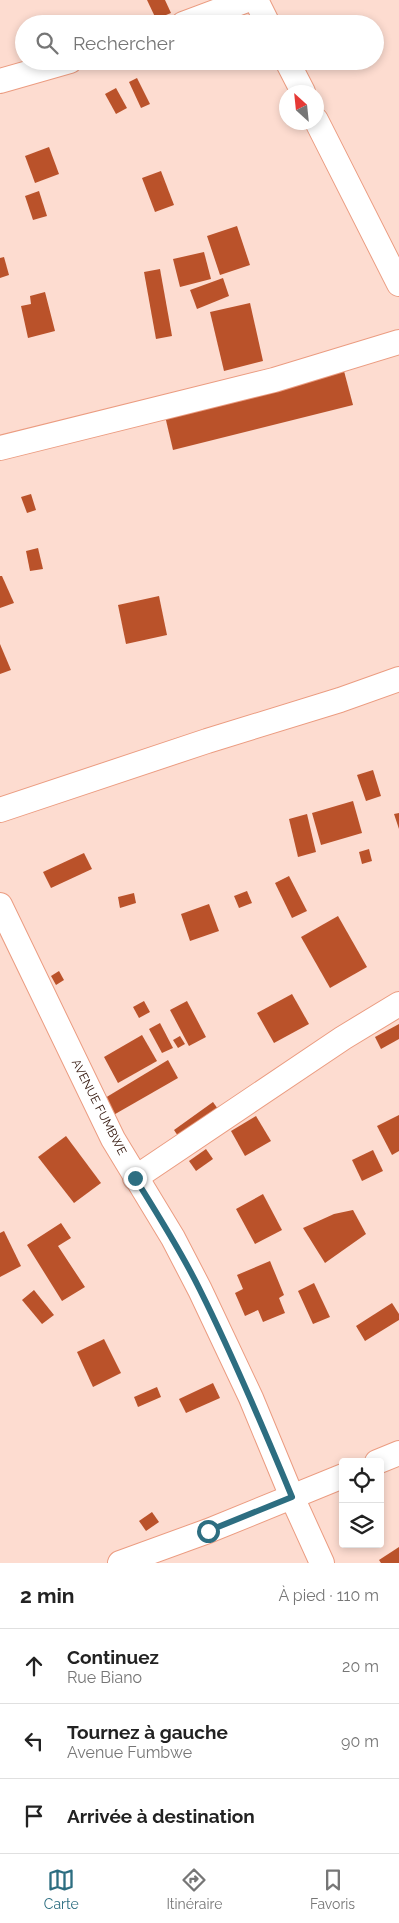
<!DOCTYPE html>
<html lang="fr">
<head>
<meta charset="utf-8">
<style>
	:root { --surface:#fff; --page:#f6f6f6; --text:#222; --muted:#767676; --line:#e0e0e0; --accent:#2d6e81 }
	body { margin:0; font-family:Raleway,sans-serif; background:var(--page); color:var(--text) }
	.controls { position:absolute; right:15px; bottom:15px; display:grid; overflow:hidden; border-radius:5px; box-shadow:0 2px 8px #0003 }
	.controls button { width:45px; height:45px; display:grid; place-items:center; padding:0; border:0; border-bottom:1px solid var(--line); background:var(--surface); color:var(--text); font:25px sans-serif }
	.compass { position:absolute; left:279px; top:85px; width:45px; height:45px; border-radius:50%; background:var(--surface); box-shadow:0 2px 8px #0003; rotate:333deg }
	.stop { position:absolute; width:15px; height:15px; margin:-11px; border:4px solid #2d6e81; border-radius:50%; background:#fff }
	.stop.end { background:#2d6e81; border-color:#fff; box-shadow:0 1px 5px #0008 }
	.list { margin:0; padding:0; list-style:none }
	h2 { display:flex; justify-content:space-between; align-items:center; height:65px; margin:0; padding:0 20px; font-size:21px }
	h2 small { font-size:16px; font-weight:400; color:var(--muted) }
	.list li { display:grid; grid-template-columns:32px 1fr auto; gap:15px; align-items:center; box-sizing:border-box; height:75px; padding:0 20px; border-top:1px solid var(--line) }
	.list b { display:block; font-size:19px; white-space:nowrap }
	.list p { margin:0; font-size:16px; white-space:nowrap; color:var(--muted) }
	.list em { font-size:16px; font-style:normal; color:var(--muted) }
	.icon { flex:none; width:28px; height:28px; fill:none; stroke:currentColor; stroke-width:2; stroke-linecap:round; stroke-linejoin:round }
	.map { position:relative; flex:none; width:399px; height:1563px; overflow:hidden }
	.search { position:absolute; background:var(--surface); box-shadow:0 2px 8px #0003; left:15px; right:15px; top:15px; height:55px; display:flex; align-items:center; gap:12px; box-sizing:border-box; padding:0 18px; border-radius:28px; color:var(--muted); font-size:19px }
	.sheet { height:290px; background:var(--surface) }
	nav { display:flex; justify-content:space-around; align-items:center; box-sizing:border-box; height:70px; border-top:1px solid var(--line); background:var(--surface); font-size:14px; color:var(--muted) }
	nav a { display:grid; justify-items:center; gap:2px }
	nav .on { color:var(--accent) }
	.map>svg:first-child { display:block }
	.building { fill:#ba522a }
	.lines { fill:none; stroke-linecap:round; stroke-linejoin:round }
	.street-casing { stroke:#eb9c81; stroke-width:26 }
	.street { stroke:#fff; stroke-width:24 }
	.route { stroke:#2d6e81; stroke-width:6 }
	.labels { text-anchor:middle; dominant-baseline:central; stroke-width:4; stroke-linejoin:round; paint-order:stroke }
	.street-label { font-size:12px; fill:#2f1208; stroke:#fff }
</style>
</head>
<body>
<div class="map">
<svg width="399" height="1563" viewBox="0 0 399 1563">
	<rect width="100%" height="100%" fill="#fddcd0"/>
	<g class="building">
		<polygon points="147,0 165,0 171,13 156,19"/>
		<polygon points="137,78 150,104 141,108 129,82"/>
		<polygon points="116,88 127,108 116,114 105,94"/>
		<polygon points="49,147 59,174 35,183 25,156"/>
		<polygon points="161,171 174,205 155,212 142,178"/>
		<polygon points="39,191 47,216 33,220 25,196"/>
		<polygon points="237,226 250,265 220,275 207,236"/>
		<polygon points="204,252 211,279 180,287 173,259"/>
		<polygon points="4,257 9,275 0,278 0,258"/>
		<polygon points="160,269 172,336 156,339 144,272"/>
		<polygon points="223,278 229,296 197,309 190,290"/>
		<polygon points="45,292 55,331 28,338 21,306 31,304 30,296"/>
		<polygon points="250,303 263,361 224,371 210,312"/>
		<polygon points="344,371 353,405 173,450 165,416"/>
		<polygon points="31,494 36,510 27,513 21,497"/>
		<polygon points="38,548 43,569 30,571 26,551"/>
		<polygon points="0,576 2,576 14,603 0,608"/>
		<polygon points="159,596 167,635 126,644 118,605"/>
		<polygon points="0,644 11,670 0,674"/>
		<polygon points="373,770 381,796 366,801 357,775"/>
		<polygon points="353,801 362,833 321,845 312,813"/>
		<polygon points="399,813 399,829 394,814"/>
		<polygon points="307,814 316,852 298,857 289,819"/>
		<polygon points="369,849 372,861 362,864 359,852"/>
		<polygon points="84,853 92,869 51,888 43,872"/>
		<polygon points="289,876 307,911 292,918 275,883"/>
		<polygon points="247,891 252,903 239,908 234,896"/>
		<polygon points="134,893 136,903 120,908 118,897"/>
		<polygon points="209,904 219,931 190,941 181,914"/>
		<polygon points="338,916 367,967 330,988 301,937"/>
		<polygon points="59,971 64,980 56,985 51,976"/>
		<polygon points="292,994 309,1024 274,1043 257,1013"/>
		<polygon points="144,1001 150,1012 139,1018 133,1007"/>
		<polygon points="187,1001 206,1037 189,1046 170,1010"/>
		<polygon points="160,1023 173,1048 162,1053 149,1029"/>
		<polygon points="399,1024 399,1039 381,1049 375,1037"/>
		<polygon points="142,1035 157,1061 118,1083 104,1057"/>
		<polygon points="180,1036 185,1044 178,1048 173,1040"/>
		<polygon points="168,1060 178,1078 110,1117 100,1101"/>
		<polygon points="213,1102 220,1112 180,1139 174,1130"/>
		<polygon points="399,1115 399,1151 392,1155 377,1126"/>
		<polygon points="256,1116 271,1141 245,1156 231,1131"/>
		<polygon points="66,1136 101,1183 74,1203 38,1157"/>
		<polygon points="206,1149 213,1159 196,1171 189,1161"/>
		<polygon points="373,1150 383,1171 362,1181 352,1160"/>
		<polygon points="263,1194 282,1230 255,1244 236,1209"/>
		<polygon points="353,1210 366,1234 325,1263 303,1228 334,1214"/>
		<polygon points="61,1223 71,1238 58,1246 85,1287 62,1301 27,1245"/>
		<polygon points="4,1231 21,1266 0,1277 0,1233"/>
		<polygon points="270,1261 284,1295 279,1298 285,1313 263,1322 258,1310 245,1316 235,1293 243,1289 237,1275"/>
		<polygon points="314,1283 330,1317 313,1324 298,1291"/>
		<polygon points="34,1290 54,1315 42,1324 22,1300"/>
		<polygon points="392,1303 399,1314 399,1320 365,1341 356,1326"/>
		<polygon points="104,1339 121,1373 93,1387 77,1352"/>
		<polygon points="213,1383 220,1398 186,1413 179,1399"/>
		<polygon points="157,1387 161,1397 138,1407 134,1397"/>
		<polygon points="152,1512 159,1522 146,1531 139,1521"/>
		<polygon points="399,1547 399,1563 381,1563 379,1560"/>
	</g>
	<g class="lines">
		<g class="street-casing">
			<g id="street">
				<polyline points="256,0 268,24"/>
				<polyline points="183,24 247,0"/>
				<polyline points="287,61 303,92"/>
				<polyline points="0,81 70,61"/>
				<polyline points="316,120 399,284"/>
				<polyline points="0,448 274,380 399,342"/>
				<polyline points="0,810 207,741 340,700 399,679"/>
				<polyline points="0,905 113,1139 173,1238 200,1290 251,1398 292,1497 322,1563"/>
				<polyline points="135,1178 343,1038 399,1004"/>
				<polyline points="377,1462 399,1453"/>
				<polyline points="120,1563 208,1531 343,1476"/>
			</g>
		</g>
		<use href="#street" class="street"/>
	</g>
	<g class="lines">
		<path class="route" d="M135,1178C158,1215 181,1251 200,1290C234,1358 263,1427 292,1497L208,1531"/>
	</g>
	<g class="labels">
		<g class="street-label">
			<text transform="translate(99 1107) rotate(63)">AVENUE FUMBWE</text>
		</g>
	</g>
</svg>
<div class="controls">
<button><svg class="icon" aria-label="locate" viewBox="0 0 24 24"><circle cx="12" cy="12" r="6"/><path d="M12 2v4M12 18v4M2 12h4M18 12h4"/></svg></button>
<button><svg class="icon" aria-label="layers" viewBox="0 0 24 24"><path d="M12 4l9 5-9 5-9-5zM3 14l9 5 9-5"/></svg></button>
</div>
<svg class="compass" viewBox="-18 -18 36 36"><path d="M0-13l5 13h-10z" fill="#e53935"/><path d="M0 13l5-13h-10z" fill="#767676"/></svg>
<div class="stop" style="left:208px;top:1531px"></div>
<div class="stop end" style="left:135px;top:1178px"></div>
<div class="search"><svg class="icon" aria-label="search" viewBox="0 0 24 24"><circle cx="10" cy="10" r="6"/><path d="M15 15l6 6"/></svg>Rechercher</div>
</div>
<section class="sheet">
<h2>2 min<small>À pied · 110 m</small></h2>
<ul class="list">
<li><svg class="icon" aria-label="ahead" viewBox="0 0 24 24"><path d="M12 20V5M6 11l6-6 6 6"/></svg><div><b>Continuez</b><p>Rue Biano</p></div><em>20 m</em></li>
<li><svg class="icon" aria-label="left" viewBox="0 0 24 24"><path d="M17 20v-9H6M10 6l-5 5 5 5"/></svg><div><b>Tournez à gauche</b><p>Avenue Fumbwe</p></div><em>90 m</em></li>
<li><svg class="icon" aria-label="arrive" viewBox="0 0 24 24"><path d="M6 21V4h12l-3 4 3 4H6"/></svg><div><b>Arrivée à destination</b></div></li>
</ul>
</section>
<nav>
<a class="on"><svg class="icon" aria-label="map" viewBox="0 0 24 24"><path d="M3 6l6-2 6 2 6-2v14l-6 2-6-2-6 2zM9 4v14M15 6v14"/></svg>Carte</a>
<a><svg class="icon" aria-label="directions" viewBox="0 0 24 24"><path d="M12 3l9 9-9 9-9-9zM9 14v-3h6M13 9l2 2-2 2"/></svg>Itinéraire</a>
<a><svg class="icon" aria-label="saved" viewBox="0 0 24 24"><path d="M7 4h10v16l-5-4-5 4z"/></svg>Favoris</a>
</nav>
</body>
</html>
